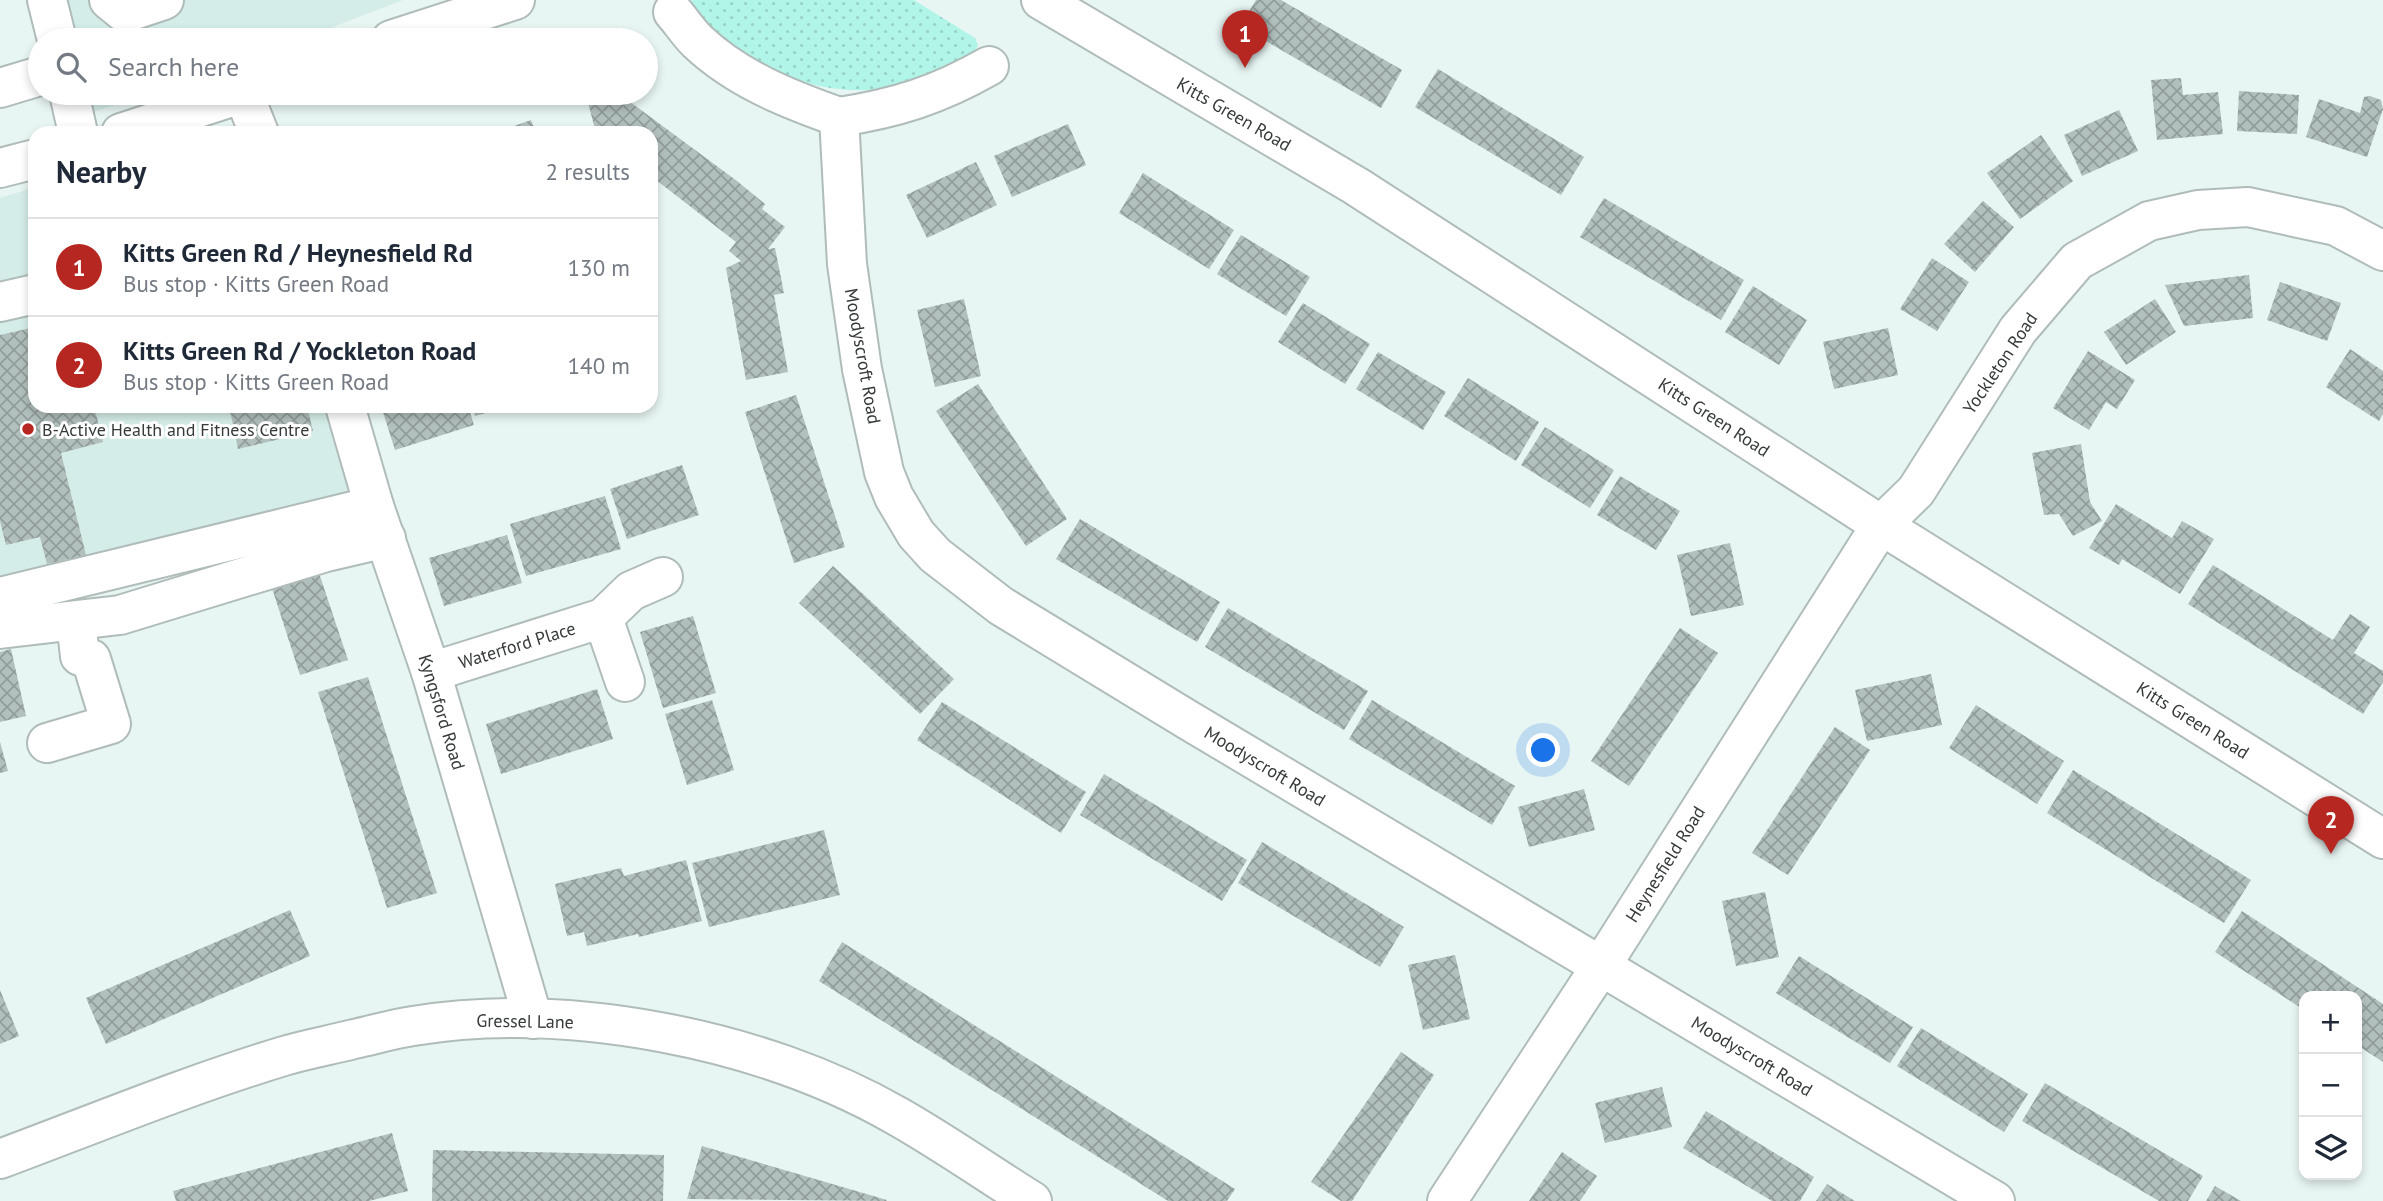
<!DOCTYPE html>
<html lang="en">
<head>
<meta charset="utf-8">
<style>
	:root { --surface:#fff; --page:#f6f6f7; --text:#1f2937; --muted:#747a83; --line:#e0e1e3; --accent:#b62722 }
	body { margin:0; font-family:"PT Sans",sans-serif; background:var(--page); color:var(--text) }
	.controls { position:absolute; right:21px; bottom:21px; display:grid; overflow:hidden; border-radius:14px; box-shadow:0 4px 10px #0003 }
	.controls button { width:63px; height:63px; display:grid; place-items:center; padding:0; border:0; border-bottom:2px solid var(--line); background:var(--surface); color:var(--text); font:35px sans-serif }
	.you { position:absolute; left:1544px; top:751px; width:24px; height:24px; margin:-18px; border:5px solid #fff; border-radius:50%; background:#1a73e8; box-shadow:0 0 0 10px #1a73e833 }
	.badge { display:grid; place-items:center; width:46px; height:46px; border-radius:50%; background:var(--accent); color:#fff; font-size:23px; font-weight:700 }
	.pin { position:absolute; translate:-50% -58px; filter:drop-shadow(0 2px 4px #0008) }
	.pin::after { content:''; position:absolute; top:37px; width:24px; height:21px; background:inherit; clip-path:polygon(0 0,100% 0,50% 100%) }
	.list { margin:0; padding:0; list-style:none }
	h2 { display:flex; justify-content:space-between; align-items:center; height:91px; margin:0; padding:0 28px; font-size:30px }
	h2 small { font-size:23px; font-weight:400; color:var(--muted) }
	.list li { display:grid; grid-template-columns:46px 1fr auto; gap:21px; align-items:center; box-sizing:border-box; height:98px; padding:0 28px; border-top:2px solid var(--line) }
	.list b { display:block; font-size:26px; white-space:nowrap }
	.list p { margin:0; font-size:23px; white-space:nowrap; color:var(--muted) }
	.list em { font-size:23px; font-style:normal; color:var(--muted) }
	.icon { flex:none; width:38px; height:38px; fill:none; stroke:currentColor; stroke-width:2; stroke-linecap:round; stroke-linejoin:round }
	.map { position:relative; flex:none; width:2383px; height:1201px; overflow:hidden }
	.search { position:absolute; background:var(--surface); box-shadow:0 4px 10px #0003; left:28px; top:28px; width:630px; height:77px; display:flex; align-items:center; gap:18px; box-sizing:border-box; padding:0 24px; border-radius:38px; color:var(--muted); font-size:26px }
	.panel { position:absolute; background:var(--surface); box-shadow:0 4px 10px #0003; left:28px; top:126px; width:630px; height:287px; border-radius:21px }
	.map>svg:first-child { display:block }
	.built { fill:#d5ede8 }
	.grass { fill:url(#grass-dots) }
	.building { fill:url(#building-cross-hatch) }
	.lines { fill:none; stroke-linecap:round; stroke-linejoin:round }
	.minor-casing { stroke:#afbcba; stroke-width:42 }
	.minor { stroke:#fff; stroke-width:38 }
	.poi-dot { fill:#b62722; stroke:#fff; stroke-width:2.5 }
	.labels { text-anchor:middle; dominant-baseline:central; stroke-width:6; stroke-linejoin:round; paint-order:stroke }
	.street-label { font-size:18px; fill:#353a39; stroke:#fff }
	.poi-label { font-size:18px; fill:#353a39; stroke:#fff; text-anchor:start }
</style>
</head>
<body>
<div class="map">
<svg width="2383" height="1201" viewBox="0 0 2383 1201">
	<defs>
		<pattern id="grass-dots" width="8" height="8" patternUnits="userSpaceOnUse" patternTransform="scale(1.75)"><rect width="8" height="8" fill="#b1f5e8"/><path d="M2 2h.1M6 6h.1" fill="none" stroke="#99d3c8" stroke-width="1.8" stroke-linecap="round"/></pattern>
		<pattern id="building-cross-hatch" width="8" height="8" patternUnits="userSpaceOnUse" patternTransform="scale(1.75)"><rect width="8" height="8" fill="#b2c0bd"/><path d="M0 0l8 8M0 8l8-8" fill="none" stroke="#929d9b"/></pattern>
	</defs>
	<rect width="100%" height="100%" fill="#e8f6f3"/>
	<g class="built">
		<polygon points="52,0 403,0 299,40 62,40"/>
		<polygon points="76,93 149,93 82,116"/>
		<polygon points="35,187 35,286 0,295 0,198"/>
		<polygon points="35,314 35,406 331,406 350,492 342,501 0,587 0,323"/>
	</g>
	<path class="grass" d="M693,0H914L975,38L978,45C972,62 951,67 936,74C874,102 802,92 746,57C738,51 727,46 720,39C708,28 699,14 689,2Z"/>
	<g class="building">
		<polygon points="1256,0 1281,0 1402,70 1381,108 1240,26"/>
		<polygon points="1438,69 1584,157 1561,195 1415,107"/>
		<polygon points="2181,78 2183,95 2218,92 2223,134 2157,140 2151,80"/>
		<polygon points="2239,91 2299,95 2297,134 2237,131"/>
		<polygon points="594,93 618,93 737,181 765,204 762,209 785,227 768,249 775,248 784,293 774,295 788,372 746,380 726,268 741,261 729,251 736,242 651,176 651,133 596,133 586,95"/>
		<polygon points="2370,96 2381,100 2383,109 2367,157 2306,137 2319,99 2360,113 2364,97"/>
		<polygon points="2119,110 2138,151 2082,176 2064,135"/>
		<polygon points="531,120 536,133 495,133"/>
		<polygon points="1068,124 1086,165 1012,197 994,156"/>
		<polygon points="2041,135 2073,181 2020,219 1987,173"/>
		<polygon points="976,162 997,205 927,238 906,195"/>
		<polygon points="1143,173 1234,230 1209,269 1119,213"/>
		<polygon points="1604,198 1744,280 1721,320 1580,237"/>
		<polygon points="1983,201 2014,227 1975,272 1944,244"/>
		<polygon points="1241,235 1310,277 1286,316 1217,274"/>
		<polygon points="1932,258 1969,282 1937,331 1900,309"/>
		<polygon points="2249,275 2253,318 2184,326 2165,285"/>
		<polygon points="2280,282 2341,303 2327,341 2267,320"/>
		<polygon points="1753,286 1807,320 1779,365 1725,332"/>
		<polygon points="964,299 981,376 935,387 917,310"/>
		<polygon points="2155,299 2176,332 2126,365 2104,332"/>
		<polygon points="1303,303 1370,344 1345,384 1278,342"/>
		<polygon points="35,327 35,406 94,406 103,442 61,453 86,555 47,564 40,537 6,545 0,521 0,335"/>
		<polygon points="1888,328 1898,375 1834,389 1823,342"/>
		<polygon points="2350,349 2383,371 2383,414 2379,421 2326,387"/>
		<polygon points="2088,351 2135,380 2117,409 2106,402 2089,430 2053,408"/>
		<polygon points="1378,352 1446,392 1423,430 1356,389"/>
		<polygon points="1468,378 1539,422 1516,461 1444,416"/>
		<polygon points="978,384 1067,519 1026,546 936,411"/>
		<polygon points="796,395 845,547 794,563 745,412"/>
		<polygon points="229,406 307,406 313,431 238,449"/>
		<polygon points="381,406 468,406 474,425 395,450"/>
		<polygon points="472,406 506,406 506,407 475,416"/>
		<polygon points="1545,427 1614,470 1590,508 1521,465"/>
		<polygon points="2081,444 2090,502 2102,521 2073,536 2059,514 2044,515 2032,453"/>
		<polygon points="682,465 699,515 627,539 610,489"/>
		<polygon points="1620,476 1680,511 1656,550 1597,515"/>
		<polygon points="605,496 621,549 526,576 510,524"/>
		<polygon points="2116,504 2172,538 2182,521 2214,539 2180,594 2122,559 2119,565 2089,548"/>
		<polygon points="1080,519 1220,602 1197,642 1056,559"/>
		<polygon points="507,535 522,583 444,606 429,558"/>
		<polygon points="1730,543 1744,605 1691,616 1677,555"/>
		<polygon points="2213,565 2333,640 2350,614 2370,627 2354,653 2383,671 2383,682 2363,714 2188,604"/>
		<polygon points="833,566 954,679 920,714 799,603"/>
		<polygon points="317,567 348,660 300,675 270,582"/>
		<polygon points="1228,608 1368,691 1344,730 1205,647"/>
		<polygon points="693,616 716,693 663,708 640,632"/>
		<polygon points="1680,628 1718,653 1629,786 1591,761"/>
		<polygon points="11,649 26,716 0,722 0,652"/>
		<polygon points="1931,674 1942,725 1867,741 1855,690"/>
		<polygon points="368,677 437,893 387,908 318,692"/>
		<polygon points="597,689 613,739 501,774 486,724"/>
		<polygon points="712,700 734,770 687,785 665,714"/>
		<polygon points="1372,700 1515,786 1492,825 1349,739"/>
		<polygon points="942,702 1086,792 1061,833 917,740"/>
		<polygon points="1976,705 2064,761 2037,804 1949,748"/>
		<polygon points="1835,727 1870,750 1788,875 1752,853"/>
		<polygon points="0,742 8,771 0,773"/>
		<polygon points="2073,770 2251,880 2224,923 2047,813"/>
		<polygon points="1104,774 1247,860 1222,901 1080,815"/>
		<polygon points="1584,789 1595,830 1529,847 1518,807"/>
		<polygon points="824,830 840,895 709,927 692,863"/>
		<polygon points="1262,842 1404,927 1380,967 1238,883"/>
		<polygon points="686,860 702,921 639,937 638,934 587,946 584,932 567,936 555,884 621,868 624,876"/>
		<polygon points="1765,892 1779,957 1736,966 1722,901"/>
		<polygon points="290,910 310,956 106,1044 86,998"/>
		<polygon points="2242,911 2383,1004 2383,1062 2357,1045 2357,996 2304,996 2304,1010 2215,952"/>
		<polygon points="842,942 1235,1189 1227,1201 1168,1201 819,981"/>
		<polygon points="1455,955 1470,1019 1423,1030 1408,965"/>
		<polygon points="1799,956 1913,1027 1890,1063 1776,993"/>
		<polygon points="0,990 19,1036 0,1044"/>
		<polygon points="1921,1028 2028,1094 2004,1132 1897,1066"/>
		<polygon points="1401,1052 1434,1075 1352,1201 1341,1201 1311,1182"/>
		<polygon points="2045,1083 2203,1176 2188,1201 2159,1201 2022,1121"/>
		<polygon points="1662,1087 1672,1127 1605,1143 1595,1103"/>
		<polygon points="1706,1111 1814,1177 1800,1201 1772,1201 1683,1148"/>
		<polygon points="392,1133 408,1191 369,1201 176,1201 173,1191"/>
		<polygon points="702,1146 887,1200 886,1201 687,1199"/>
		<polygon points="433,1150 664,1155 663,1201 432,1201"/>
		<polygon points="1562,1152 1597,1176 1580,1201 1529,1201"/>
		<polygon points="1827,1184 1855,1201 1816,1201"/>
		<polygon points="2215,1186 2241,1201 2206,1201"/>
	</g>
	<g class="lines">
		<g class="minor-casing">
			<g id="minor">
				<polyline points="47,0 57,40"/>
				<polyline points="109,0 125,13 164,0"/>
				<polyline points="1041,0 1356,186 1881,525 2383,839"/>
				<path d="M673,12C681,21 688,32 697,41C737,79 788,99 839,117L847,264L862,369L884,472L894,497L916,534L935,555L1001,606L1188,720L1995,1201"/>
				<polyline points="391,40 515,0"/>
				<polyline points="0,88 40,76"/>
				<polyline points="69,93 78,133"/>
				<polyline points="243,93 259,133"/>
				<path d="M839,117C897,108 938,95 989,66"/>
				<polyline points="121,133 244,93"/>
				<polyline points="0,168 35,159"/>
				<polyline points="0,302 35,294"/>
				<polyline points="345,406 374,506 431,672 533,1019"/>
				<polyline points="0,597 374,506"/>
				<polyline points="603,618 625,682"/>
				<polyline points="0,629 120,615 326,552 386,538"/>
				<polyline points="431,672 603,618 631,591 663,577"/>
				<polyline points="47,743 111,724 91,659 80,656 76,621"/>
				<path d="M0,1159C94,1124 188,1085 284,1056C307,1049 331,1045 354,1039C373,1035 393,1029 413,1026C567,1001 761,1038 897,1116C943,1142 987,1173 1032,1201"/>
				<polyline points="1447,1201 1601,966 1881,525 1916,491 2018,330 2077,261 2149,221 2198,210 2248,207 2336,226 2383,251"/>
			</g>
		</g>
		<use href="#minor" class="minor"/>
	</g>
	<circle class="poi-dot" cx="28" cy="429" r="7"/>
	<g class="labels">
		<g class="street-label">
			<text transform="translate(1234 114) rotate(30)">Kitts Green Road</text>
			<text transform="translate(863 356) rotate(80)">Moodyscroft Road</text>
			<text transform="translate(2000 363) rotate(-56)">Yockleton Road</text>
			<text transform="translate(1714 417) rotate(33)">Kitts Green Road</text>
			<text transform="translate(517 645) rotate(-17)">Waterford Place</text>
			<text transform="translate(442 712) rotate(73)">Kyngsford Road</text>
			<text transform="translate(2193 720) rotate(32)">Kitts Green Road</text>
			<text transform="translate(1265 766) rotate(31)">Moodyscroft Road</text>
			<text transform="translate(1665 864) rotate(-58)">Heynesfield Road</text>
			<text transform="translate(525 1021) rotate(1)">Gressel Lane</text>
			<text transform="translate(1752 1056) rotate(31)">Moodyscroft Road</text>
		</g>
		<g class="poi-label">
			<text x="42" y="429">B-Active Health and Fitness Centre</text>
		</g>
	</g>
</svg>
<div class="controls">
<button>+</button>
<button>−</button>
<button><svg class="icon" aria-label="layers" viewBox="0 0 24 24"><path d="M12 4l9 5-9 5-9-5zM3 14l9 5 9-5"/></svg></button>
</div>
<div class="you"></div>
<div class="pin badge" style="left:1245px;top:68px">1</div>
<div class="pin badge" style="left:2331px;top:854px">2</div>
<div class="search"><svg class="icon" aria-label="search" viewBox="0 0 24 24"><circle cx="10" cy="10" r="6"/><path d="M15 15l6 6"/></svg>Search here</div>
<section class="panel">
<h2>Nearby<small>2 results</small></h2>
<ul class="list">
<li><span class="badge">1</span><div><b>Kitts Green Rd / Heynesfield Rd</b><p>Bus stop · Kitts Green Road</p></div><em>130 m</em></li>
<li><span class="badge">2</span><div><b>Kitts Green Rd / Yockleton Road</b><p>Bus stop · Kitts Green Road</p></div><em>140 m</em></li>
</ul>
</section>
</div>
</body>
</html>
